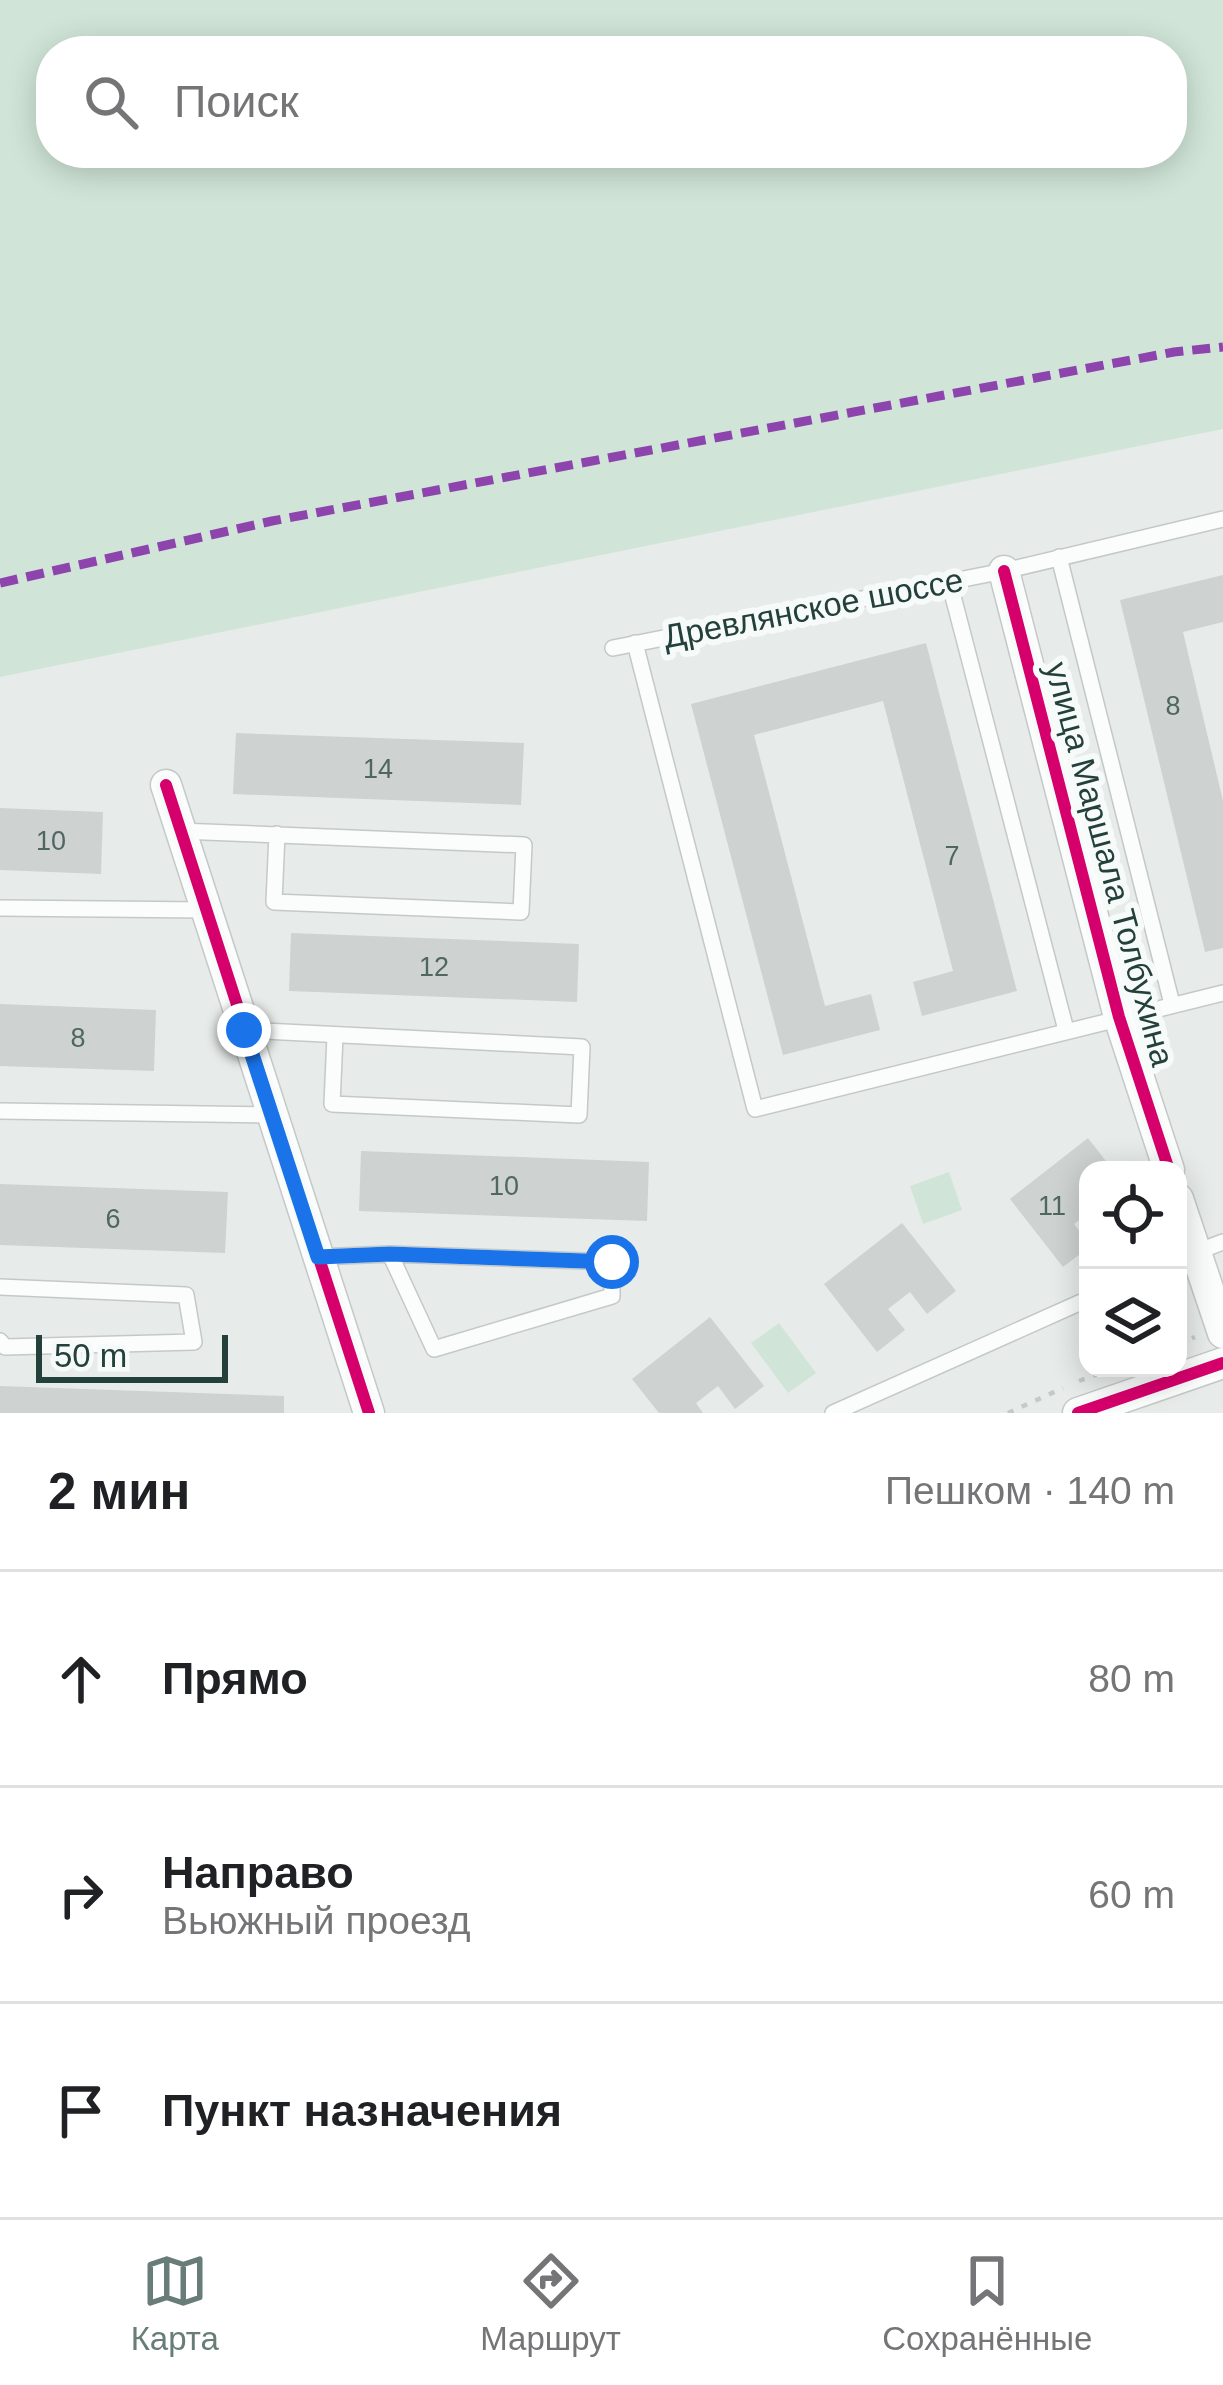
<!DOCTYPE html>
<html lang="ru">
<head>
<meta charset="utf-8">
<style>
	:root { --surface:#fff; --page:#f6f6f6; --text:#202124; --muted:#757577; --line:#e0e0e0; --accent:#687c78 }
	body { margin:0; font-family:Arial,sans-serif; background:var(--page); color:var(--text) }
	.controls { position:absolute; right:36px; bottom:36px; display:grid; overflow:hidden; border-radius:24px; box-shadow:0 6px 30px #0003 }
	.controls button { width:108px; height:108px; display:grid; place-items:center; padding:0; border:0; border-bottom:3px solid var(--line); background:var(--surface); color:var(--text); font:60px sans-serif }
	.scale { position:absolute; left:36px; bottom:30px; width:192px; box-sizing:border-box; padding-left:12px; border:6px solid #24403b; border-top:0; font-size:33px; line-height:42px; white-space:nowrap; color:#24403b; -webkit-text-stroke:9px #f6faf8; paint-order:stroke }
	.stop { position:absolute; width:36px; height:36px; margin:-27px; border:9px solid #1a73e8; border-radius:50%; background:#fff }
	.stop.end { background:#1a73e8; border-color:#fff; box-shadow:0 3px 12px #0008 }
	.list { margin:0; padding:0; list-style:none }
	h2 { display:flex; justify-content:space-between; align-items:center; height:156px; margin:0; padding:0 48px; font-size:51px }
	h2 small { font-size:39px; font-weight:400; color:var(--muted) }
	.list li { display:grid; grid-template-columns:78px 1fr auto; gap:36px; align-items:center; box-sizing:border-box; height:216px; padding:0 48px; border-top:3px solid var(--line) }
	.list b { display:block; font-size:45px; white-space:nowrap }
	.list p { margin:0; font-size:39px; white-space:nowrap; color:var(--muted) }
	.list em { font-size:39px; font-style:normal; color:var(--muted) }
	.icon { flex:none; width:66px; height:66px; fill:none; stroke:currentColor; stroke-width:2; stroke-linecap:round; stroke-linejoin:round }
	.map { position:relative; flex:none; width:1223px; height:1413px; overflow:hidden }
	.search { position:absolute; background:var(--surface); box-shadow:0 6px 30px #0003; left:36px; right:36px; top:36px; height:132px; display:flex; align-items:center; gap:30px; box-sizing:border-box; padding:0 42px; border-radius:48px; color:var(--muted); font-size:45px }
	.sheet { height:804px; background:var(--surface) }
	nav { display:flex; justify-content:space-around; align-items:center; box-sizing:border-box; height:168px; border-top:3px solid var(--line); background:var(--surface); font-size:33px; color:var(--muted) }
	nav a { display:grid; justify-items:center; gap:6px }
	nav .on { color:var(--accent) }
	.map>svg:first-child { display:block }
	.green { fill:#d0e5d8; fill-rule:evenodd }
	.building { fill:#ced3d1 }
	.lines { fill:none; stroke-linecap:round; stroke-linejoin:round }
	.lane-casing { stroke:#c4c9c7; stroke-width:18 }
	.street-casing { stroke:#c4c9c7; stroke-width:33 }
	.path { stroke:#c3cbca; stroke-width:4.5; stroke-dasharray:6 9; stroke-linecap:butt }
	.lane { stroke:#fbfcfc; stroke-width:15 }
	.street { stroke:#fbfcfc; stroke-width:30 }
	.quiet { stroke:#8e44ad; stroke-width:9; stroke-dasharray:18 9; stroke-linecap:butt }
	.cycleway-casing { stroke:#f6faf8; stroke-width:20 }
	.cycleway { stroke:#d6006c; stroke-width:12 }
	.route { stroke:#1a73e8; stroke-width:15 }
	.labels { text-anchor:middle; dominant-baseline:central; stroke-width:12; stroke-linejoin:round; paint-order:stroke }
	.number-label { font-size:27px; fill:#4f6661 }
	.street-label { font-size:33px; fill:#24403b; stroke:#f6faf8 }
</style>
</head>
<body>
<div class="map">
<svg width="1223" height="1413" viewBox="0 0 1223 1413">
	<rect width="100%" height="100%" fill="#e7ecea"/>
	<g class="green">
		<path d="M0,0H1223V429L0,677ZM51,51H1172V153H51Z"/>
		<polygon points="949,1172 962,1210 923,1224 910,1186"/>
		<polygon points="779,1323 816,1373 788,1393 751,1343"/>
	</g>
	<g class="building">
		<polygon points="1223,575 1223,622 1183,632 1223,801 1223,948 1205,952 1120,600"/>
		<polygon points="926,643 1017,991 922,1016 913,982 953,971 883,701 754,735 825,1006 871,994 880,1030 783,1055 691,704"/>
		<polygon points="236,733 524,743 521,805 233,794"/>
		<polygon points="0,808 103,812 101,874 0,870"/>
		<polygon points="291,933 579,944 577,1002 289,991"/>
		<polygon points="0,1004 156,1010 154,1071 0,1066"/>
		<polygon points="1088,1138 1113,1170 1088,1170 1088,1213 1074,1224 1088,1242 1088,1248 1063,1267 1010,1199"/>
		<polygon points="361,1151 649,1162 647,1221 359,1211"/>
		<polygon points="0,1184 228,1192 225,1253 0,1245"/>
		<polygon points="902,1223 956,1291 927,1314 910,1292 888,1309 905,1330 877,1352 824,1284"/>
		<polygon points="710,1317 764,1386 735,1409 718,1386 696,1403 703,1413 659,1413 632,1379"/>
		<polygon points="0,1386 284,1396 284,1413 0,1413"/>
	</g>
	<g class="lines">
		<g class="lane-casing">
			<g id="lane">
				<polyline points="1059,557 1172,1004"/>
				<polyline points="949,581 1066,1030"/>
				<polyline points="635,643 755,1109 1223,993"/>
				<polyline points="613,648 1004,571 1223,519"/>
				<polyline points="180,831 524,845 521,912 274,902 277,834"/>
				<polyline points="0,908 206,910"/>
				<polyline points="244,1030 582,1047 579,1115 332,1104 335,1036"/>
				<polyline points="0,1111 272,1115"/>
				<polyline points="318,1257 390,1254 612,1262 612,1296 434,1349 390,1254"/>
				<polyline points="1178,1259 1223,1242"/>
				<polyline points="0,1287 186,1295 194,1342 5,1347 0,1341"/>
				<polyline points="833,1413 1088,1299"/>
			</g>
		</g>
		<g class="street-casing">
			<g id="street">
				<polyline points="1004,571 1119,1017 1169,1170"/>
				<polyline points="166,785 369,1413"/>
				<polyline points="1178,1199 1223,1333"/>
				<polyline points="1078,1413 1223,1363"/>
			</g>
		</g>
		<g class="path">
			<polyline points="1178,1344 1195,1337"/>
			<polyline points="1079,1381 1113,1368"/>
			<polyline points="1008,1413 1063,1388"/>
		</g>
		<use href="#lane" class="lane"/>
		<use href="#street" class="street"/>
		<polyline class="quiet" points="0,583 272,521 1174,352 1223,347"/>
		<g class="cycleway-casing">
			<g id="cycleway">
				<polyline points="1004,571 1119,1017 1169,1170"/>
				<polyline points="166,785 369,1413"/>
				<polyline points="1078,1413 1223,1363"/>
			</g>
		</g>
		<use href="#cycleway" class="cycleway"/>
	</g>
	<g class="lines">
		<polyline class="route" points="244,1030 318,1257 390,1254 612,1262"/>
	</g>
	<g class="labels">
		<g class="number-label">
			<text x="1173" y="706">8</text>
			<text x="378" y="769">14</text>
			<text x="51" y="841">10</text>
			<text x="952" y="856">7</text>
			<text x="434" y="967">12</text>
			<text x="78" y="1038">8</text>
			<text x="504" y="1186">10</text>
			<text x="1052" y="1206">11</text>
			<text x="113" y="1219">6</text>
		</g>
		<g class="street-label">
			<text transform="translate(813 608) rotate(-11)">Древлянское шоссе</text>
			<text transform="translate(1110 864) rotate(75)">улица Маршала Толбухина</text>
		</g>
	</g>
</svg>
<div class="controls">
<button><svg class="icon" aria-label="locate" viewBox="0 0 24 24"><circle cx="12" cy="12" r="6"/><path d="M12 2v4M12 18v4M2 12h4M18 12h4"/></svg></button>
<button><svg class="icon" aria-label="layers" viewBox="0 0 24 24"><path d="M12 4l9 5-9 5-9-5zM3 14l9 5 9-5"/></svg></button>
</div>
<div class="scale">50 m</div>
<div class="stop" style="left:612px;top:1262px"></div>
<div class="stop end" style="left:244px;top:1030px"></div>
<div class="search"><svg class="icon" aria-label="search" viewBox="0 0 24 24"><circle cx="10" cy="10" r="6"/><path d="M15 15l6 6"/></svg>Поиск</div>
</div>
<section class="sheet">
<h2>2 мин<small>Пешком · 140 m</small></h2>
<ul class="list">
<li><svg class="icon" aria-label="ahead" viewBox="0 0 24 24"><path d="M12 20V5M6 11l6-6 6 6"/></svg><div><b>Прямо</b></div><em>80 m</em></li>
<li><svg class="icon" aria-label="right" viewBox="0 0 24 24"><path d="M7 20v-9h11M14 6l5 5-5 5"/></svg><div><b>Направо</b><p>Вьюжный проезд</p></div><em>60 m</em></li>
<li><svg class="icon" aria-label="arrive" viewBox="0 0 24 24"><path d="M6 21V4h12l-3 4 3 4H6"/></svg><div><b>Пункт назначения</b></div></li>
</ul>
</section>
<nav>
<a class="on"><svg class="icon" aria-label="map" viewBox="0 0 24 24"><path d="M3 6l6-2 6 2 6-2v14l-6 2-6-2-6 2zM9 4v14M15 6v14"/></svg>Карта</a>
<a><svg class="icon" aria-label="directions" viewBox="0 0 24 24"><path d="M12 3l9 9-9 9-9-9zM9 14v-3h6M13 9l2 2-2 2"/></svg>Маршрут</a>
<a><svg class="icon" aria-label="saved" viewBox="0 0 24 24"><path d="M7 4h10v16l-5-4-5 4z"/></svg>Сохранённые</a>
</nav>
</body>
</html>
